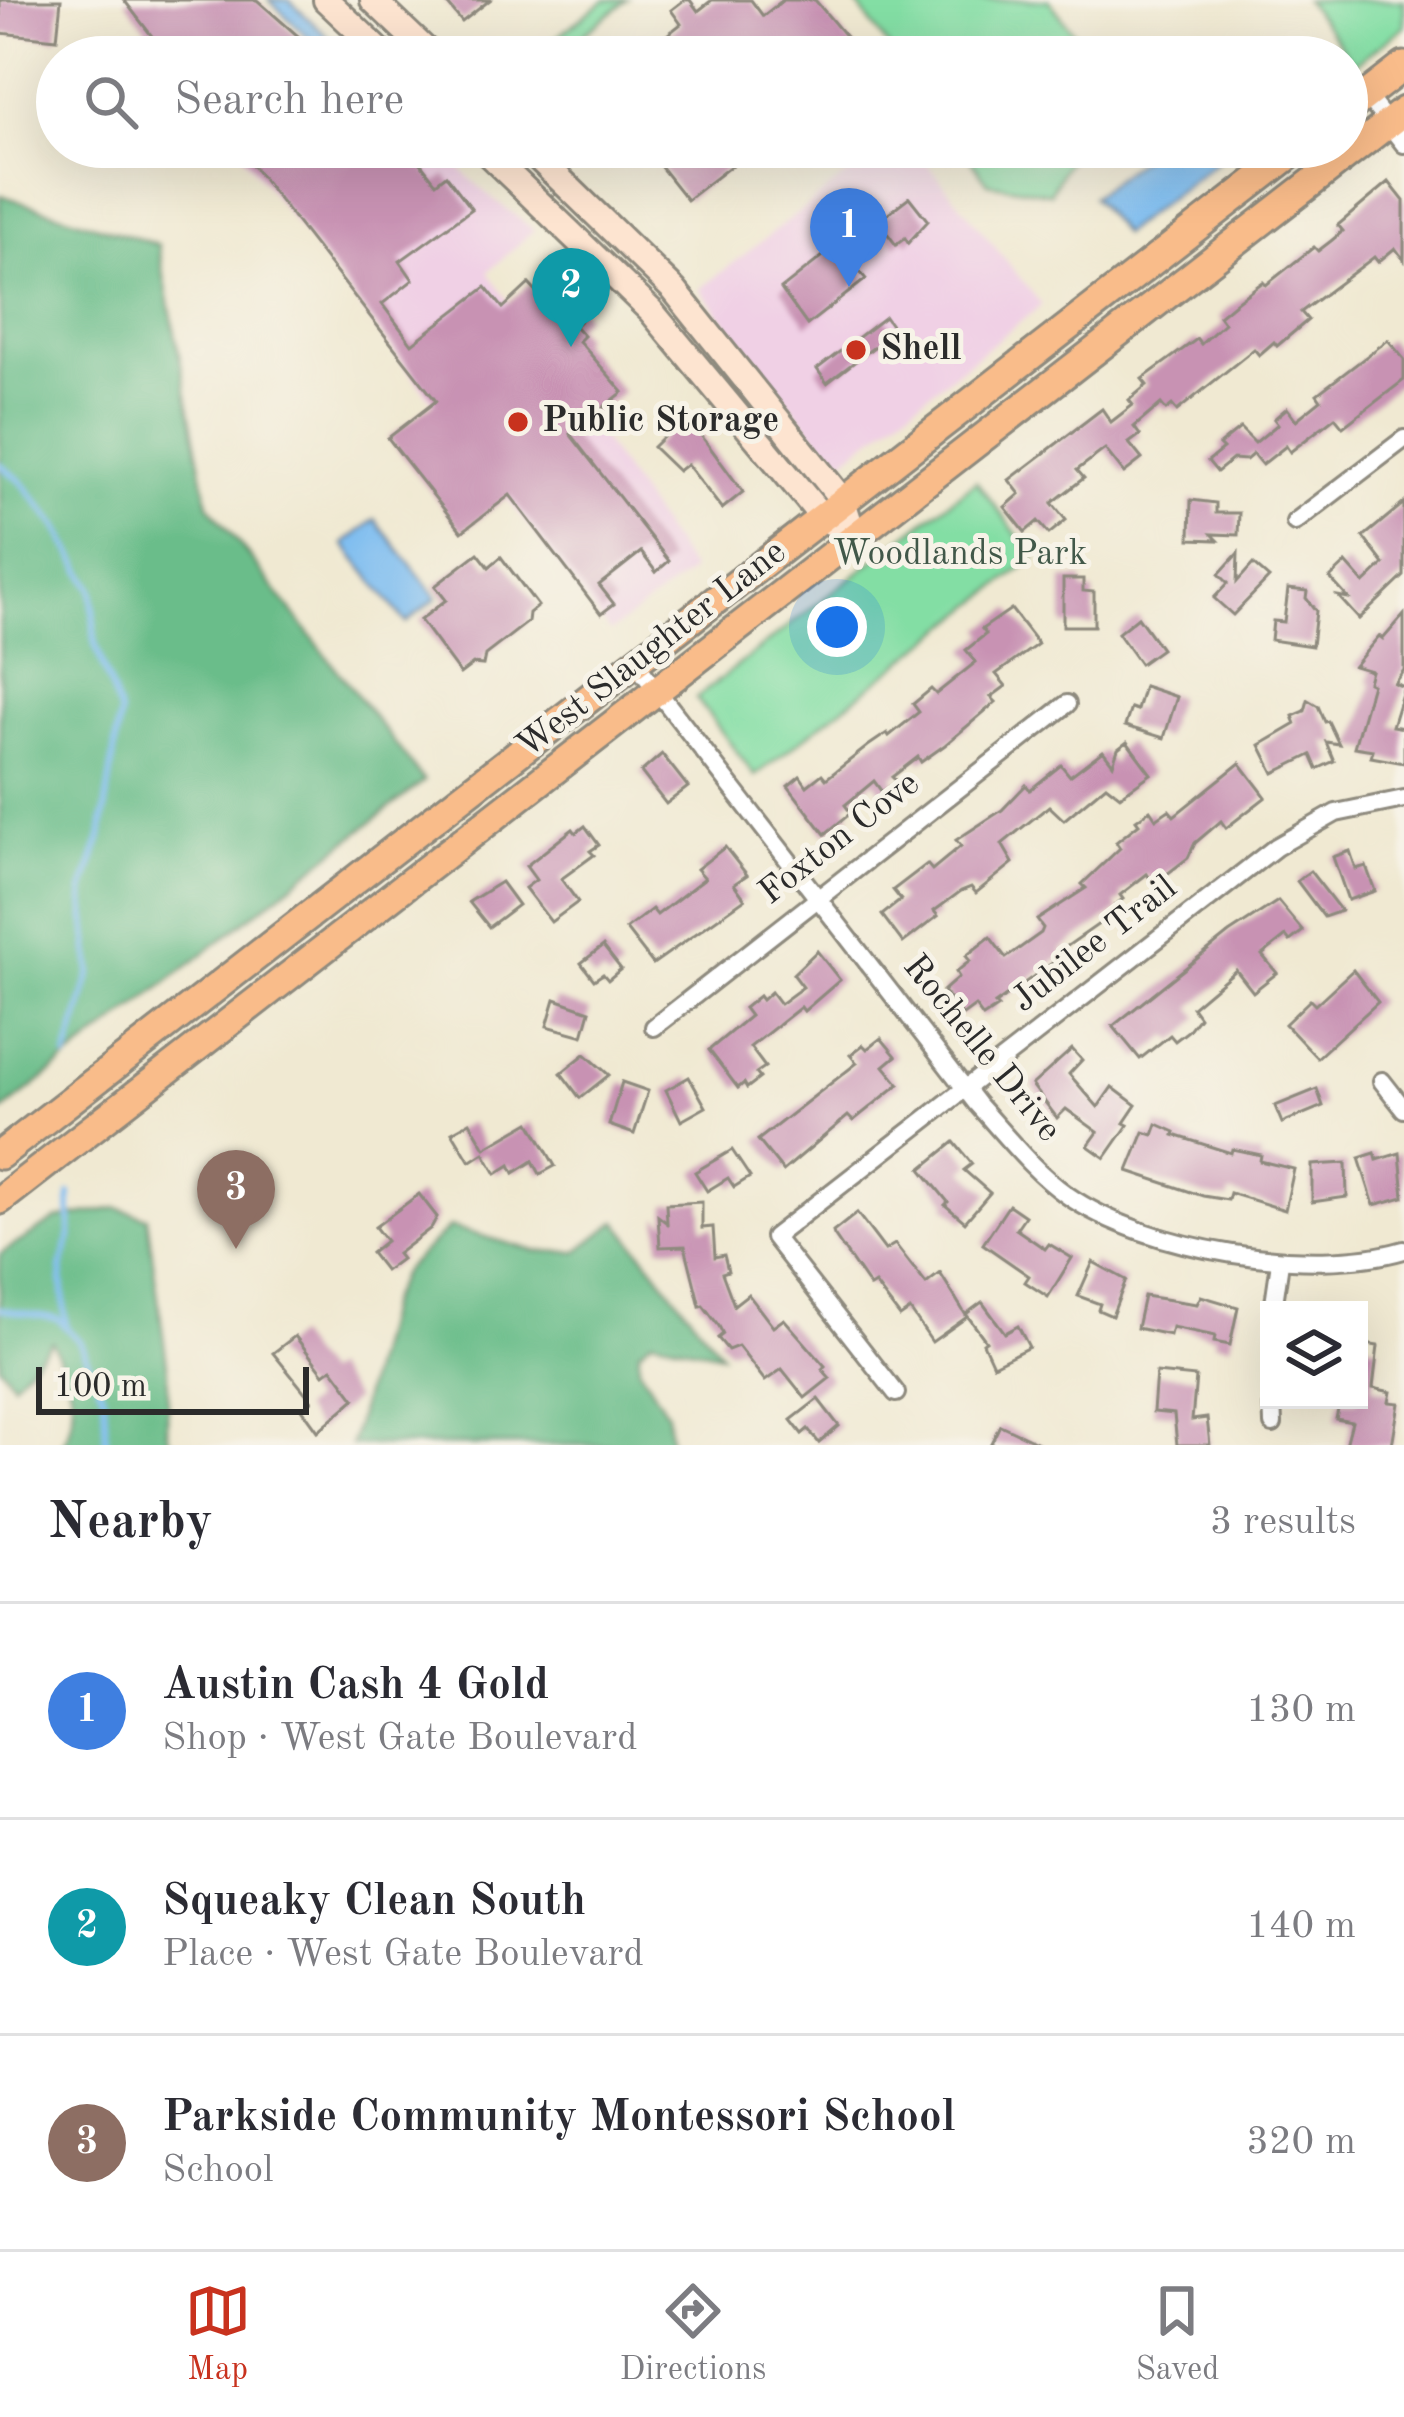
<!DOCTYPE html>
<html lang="en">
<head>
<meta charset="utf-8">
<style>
	:root { --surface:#fff; --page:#f2f2f3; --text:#2b2b33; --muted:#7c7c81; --line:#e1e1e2; --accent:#c8321e }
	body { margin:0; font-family:"Old Standard TT",serif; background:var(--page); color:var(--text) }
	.controls { position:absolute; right:36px; bottom:36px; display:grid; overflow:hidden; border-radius:0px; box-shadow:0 12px 48px #0002 }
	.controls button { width:108px; height:108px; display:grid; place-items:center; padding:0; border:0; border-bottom:3px solid var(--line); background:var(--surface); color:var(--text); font:60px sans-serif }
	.scale { position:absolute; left:36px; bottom:30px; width:273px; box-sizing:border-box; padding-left:12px; border:6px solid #2b2b2b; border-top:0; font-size:33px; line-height:42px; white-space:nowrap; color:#2b2b2b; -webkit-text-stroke:9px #f7f3e8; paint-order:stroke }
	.you { position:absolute; left:837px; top:627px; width:42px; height:42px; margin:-30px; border:9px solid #fff; border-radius:50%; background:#1a73e8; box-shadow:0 0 0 18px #1a73e833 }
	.badge { display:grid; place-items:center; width:78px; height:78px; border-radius:50%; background:var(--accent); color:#fff; font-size:39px; font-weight:700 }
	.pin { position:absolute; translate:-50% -99px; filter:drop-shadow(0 3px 6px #0008) }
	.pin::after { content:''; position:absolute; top:63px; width:42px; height:36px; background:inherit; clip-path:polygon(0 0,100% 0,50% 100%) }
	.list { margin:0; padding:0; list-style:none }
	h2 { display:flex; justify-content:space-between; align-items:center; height:156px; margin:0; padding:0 48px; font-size:51px }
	h2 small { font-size:39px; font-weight:400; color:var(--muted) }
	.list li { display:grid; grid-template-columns:78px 1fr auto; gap:36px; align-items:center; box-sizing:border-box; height:216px; padding:0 48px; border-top:3px solid var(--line) }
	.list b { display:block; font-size:45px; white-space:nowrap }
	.list p { margin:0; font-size:39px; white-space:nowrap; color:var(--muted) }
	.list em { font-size:39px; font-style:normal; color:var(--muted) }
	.icon { flex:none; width:66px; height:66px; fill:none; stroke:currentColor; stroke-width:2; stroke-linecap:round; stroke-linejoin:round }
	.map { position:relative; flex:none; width:1404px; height:1445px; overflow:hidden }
	.search { position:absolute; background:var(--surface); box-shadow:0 12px 48px #0002; left:36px; right:36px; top:36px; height:132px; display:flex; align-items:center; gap:30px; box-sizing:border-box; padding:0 42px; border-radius:66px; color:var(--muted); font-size:45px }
	.sheet { height:804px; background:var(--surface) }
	nav { display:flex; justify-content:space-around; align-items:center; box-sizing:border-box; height:168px; border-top:3px solid var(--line); background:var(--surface); font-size:33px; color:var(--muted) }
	nav a { display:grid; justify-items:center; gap:6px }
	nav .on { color:var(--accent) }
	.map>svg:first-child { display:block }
	.built { fill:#f0d0e5 }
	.green { fill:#83dea4; stroke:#578468; stroke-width:3 }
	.forest { fill:#6abd8a; stroke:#4a745a; stroke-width:3 }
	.water { fill:#7cbcf0; stroke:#54748e; stroke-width:3 }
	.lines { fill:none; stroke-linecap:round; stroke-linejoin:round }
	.stream { stroke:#7cbcf0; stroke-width:6 }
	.building { fill:#c892b3 }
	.minor-casing { stroke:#8e8a7e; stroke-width:22 }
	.secondary-casing { stroke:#8e8a7e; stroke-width:30 }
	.primary-casing { stroke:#8e8a7e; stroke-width:33 }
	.minor { stroke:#fff; stroke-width:16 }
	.secondary { stroke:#fde4d0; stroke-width:24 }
	.primary { stroke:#f9bc8a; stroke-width:27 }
	.poi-dot { fill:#c8321e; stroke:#f7f3e8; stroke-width:4.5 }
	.labels { text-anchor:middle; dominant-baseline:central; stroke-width:10; stroke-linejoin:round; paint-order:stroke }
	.poi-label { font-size:36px; font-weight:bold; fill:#2b2b2b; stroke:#f7f3e8; text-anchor:start }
	.park-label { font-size:36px; fill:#415849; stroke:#f7f3e8 }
	.street-label { font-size:36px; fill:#2b2b2b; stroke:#f7f3e8 }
</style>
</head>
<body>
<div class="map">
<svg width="1404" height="1445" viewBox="0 0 1404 1445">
	<rect width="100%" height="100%" fill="#f7f3e8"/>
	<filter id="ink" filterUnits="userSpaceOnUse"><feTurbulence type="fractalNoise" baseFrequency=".00833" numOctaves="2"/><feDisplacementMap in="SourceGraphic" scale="24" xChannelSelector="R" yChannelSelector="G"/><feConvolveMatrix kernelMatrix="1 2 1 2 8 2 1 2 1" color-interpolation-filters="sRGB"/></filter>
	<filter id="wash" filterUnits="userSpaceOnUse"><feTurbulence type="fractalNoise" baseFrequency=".004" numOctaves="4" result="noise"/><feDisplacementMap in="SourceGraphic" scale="48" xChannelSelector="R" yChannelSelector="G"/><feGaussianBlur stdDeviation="2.7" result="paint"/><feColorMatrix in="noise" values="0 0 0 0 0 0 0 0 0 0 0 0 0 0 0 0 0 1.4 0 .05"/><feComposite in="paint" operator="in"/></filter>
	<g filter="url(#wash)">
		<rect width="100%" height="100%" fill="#f0e9d2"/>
		<g class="built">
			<polygon points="236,147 437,147 486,193 534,230 488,272 692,571 610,632"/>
			<polygon points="883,147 914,147 1042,305 838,464 700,289"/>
		</g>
		<g class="green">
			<polygon points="605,0 627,0 567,47 565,57 531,57"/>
			<polygon points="854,0 1049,0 1092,57 896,57"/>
			<polygon points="1305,0 1404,0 1404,27 1355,64"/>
			<polygon points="962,147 1082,147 1071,155 1050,193 988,183"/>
			<polygon points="976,481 1035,558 755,776 696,698"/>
		</g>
		<g class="forest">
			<polygon points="0,195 158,245 208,504 424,781 0,1113"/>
			<path d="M117,1208L147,1217L168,1371L167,1433L172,1445H62C84,1405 67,1381 52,1341L13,1383L0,1365V1254L57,1219Z"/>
			<polygon points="617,1221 721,1354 652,1339 639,1350 639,1368 667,1413 671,1445 351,1445 388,1302 403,1271 450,1227 535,1251 577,1252"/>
		</g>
		<g class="water">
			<polygon points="269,0 289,0 349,57 329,57"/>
			<polygon points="1156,147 1235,147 1122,234 1092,197"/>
			<polygon points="375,519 437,598 406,623 344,544"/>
		</g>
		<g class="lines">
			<g class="stream">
				<polyline points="0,465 21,481 57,526 92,589 95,644 120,714 101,837 83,891 91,972 67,1058"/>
				<polyline points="0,1309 58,1319 79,1341 104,1397 106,1445"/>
				<polyline points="66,1327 61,1268 70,1239 70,1194"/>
			</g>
		</g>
		<g id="blocks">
			<g class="building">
				<polygon points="0,0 61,0 57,39 0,33"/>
				<polygon points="124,0 257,0 322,57 168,57"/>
				<polygon points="444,0 490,0 462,22"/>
				<polygon points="684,0 690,0 698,11 712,0 751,0 763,16 783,0 815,0 863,57 803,57 792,43 773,57 655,57 649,49 681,24 671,10"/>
				<polygon points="238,147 408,147 436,183 446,175 472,209 400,261 413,280 382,304 412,344 486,287 503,308 529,284 556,314 572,299 586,315 575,326 584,336 579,341 623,392 570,434 669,561 656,572 641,552 599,585 614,604 601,614 510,495 462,532 388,438 436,401"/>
				<polygon points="645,147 725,147 736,162 687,200"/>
				<polygon points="776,147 822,147 794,169"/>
				<polygon points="1389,182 1404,201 1404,260 1395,248 1378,262 1374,257 1301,312 1308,320 1277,346 1274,342 1259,355 1254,349 1177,411 1172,405 1166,410 1161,404 1134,427 1140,435 1129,443 1142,459 1124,473 1105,449 1077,470 1084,478 1052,503 1066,520 1049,534 1038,521 1025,532 1005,507 1020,494 1009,480 1102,409 1111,422 1133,405 1129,400 1147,385 1142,379 1197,339 1201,344 1224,323 1219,316 1236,302 1263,282 1266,285 1314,247 1318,251 1331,241 1343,231 1338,225"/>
				<polygon points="909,197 928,221 908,243 905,238 896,245 878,221"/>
				<polygon points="837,245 866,279 807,325 781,289"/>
				<polygon points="885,317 895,331 827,383 817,369"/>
				<polygon points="1388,340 1404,359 1404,380 1343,427 1335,417 1290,452 1286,446 1262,465 1253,454 1246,460 1233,459 1217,472 1208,461 1223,449 1219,445 1240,428 1255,443 1278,424 1274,419 1287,408 1296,420 1321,400 1317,394"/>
				<polygon points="686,415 743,492 722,509 687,464 678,471 653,447"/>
				<polygon points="1191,500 1216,503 1216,513 1239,513 1238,535 1212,534 1218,540 1190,539"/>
				<polygon points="1404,503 1404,576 1359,619 1338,596 1348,598 1330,578 1346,563 1364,583 1384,564 1363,537"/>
				<polygon points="478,553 489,567 501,557 538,606 529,613 528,622 485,655 483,665 473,664 460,674 420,620 446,600 435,586"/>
				<polygon points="1238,553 1237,582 1253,564 1269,578 1233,615 1214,598 1228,583 1219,574"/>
				<polygon points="1063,579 1083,579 1083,591 1094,592 1094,626 1063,626"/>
				<polygon points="1288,589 1307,591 1306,598 1316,611 1312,646 1271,640 1273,621 1284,622"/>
				<polygon points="1011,609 1038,644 996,674 1006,686 991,697 996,702 945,745 921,762 918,757 892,777 896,781 882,792 874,781 845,805 851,813 825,834 788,786 800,776 807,786 822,774 826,779 868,746 887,733 889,736 919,712 913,704 931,689 936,694 976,662 966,650 986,634 982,629"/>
				<polygon points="1404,615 1404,670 1394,683 1404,687 1392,726 1404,728 1404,763 1371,757 1373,750 1354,747 1372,684 1368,682 1371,671 1354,666 1379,636 1383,639"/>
				<polygon points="1138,617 1161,649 1140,664 1118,633"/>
				<polygon points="1144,686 1177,697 1164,738 1125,726 1131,708 1137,710"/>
				<polygon points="1308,700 1318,706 1325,722 1328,721 1339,744 1326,742 1334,761 1317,769 1311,755 1274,773 1260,745 1296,724 1293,716 1305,711"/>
				<polygon points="1127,742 1151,774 1120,796 1106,785 1064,820 1049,806 1002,844 1013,863 976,893 971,887 961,891 934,911 938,916 903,943 882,915 901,900 893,890 927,864 932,870 961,846 956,840 1002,810 1026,785 1030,790 1061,765 1070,776 1103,751 1113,764 1118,749"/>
				<polygon points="662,754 688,787 666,804 641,772"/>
				<polygon points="1240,763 1266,797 1226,828 1221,821 1195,843 1188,858 1154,884 1147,874 1120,895 1123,899 1115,905 1119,910 1063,949 1062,956 995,1004 998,1007 983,1017 975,1006 963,1015 960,1013 943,991 959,977 956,972 970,961 966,956 990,937 1006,958 1041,933 1043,928 1037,920 1086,888 1082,884 1120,848 1116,842 1139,824 1136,820 1150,810 1156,819 1169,810 1174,816"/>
				<polygon points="585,826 599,845 590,851 594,855 561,879 578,902 551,922 525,888 536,880 526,866 573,829 576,833"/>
				<polygon points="725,847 747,875 734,884 745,899 653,964 626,929 652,909 657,915 705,878 697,869"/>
				<polygon points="1350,851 1356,869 1366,866 1375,891 1348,900 1333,857"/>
				<polygon points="1310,871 1341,911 1324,917 1297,881"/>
				<polygon points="501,882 518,905 489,927 469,902"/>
				<polygon points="1278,901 1303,931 1290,941 1286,936 1262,955 1277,973 1253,992 1236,970 1192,1007 1199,1017 1188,1031 1175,1041 1170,1035 1140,1059 1113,1026 1229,933"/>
				<polygon points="603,946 621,969 608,980 603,974 594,980 581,963"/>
				<polygon points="817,951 840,980 804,1011 801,1007 750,1047 765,1067 756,1073 760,1078 747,1088 744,1083 738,1088 709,1050 750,1016 744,1008 759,996 762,1000 771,992 780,1004 803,987 793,974"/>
				<polygon points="1353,970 1378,1002 1317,1058 1285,1024 1310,1000 1315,1005"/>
				<polygon points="555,999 590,1011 583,1036 547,1026"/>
				<polygon points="881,1038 896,1056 884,1066 899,1084 853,1121 848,1116 783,1171 758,1140 857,1063 850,1055 863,1045 867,1049"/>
				<polygon points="1072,1049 1082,1060 1069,1074 1098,1107 1112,1087 1136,1105 1124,1123 1128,1125 1105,1158 1088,1146 1098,1132 1066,1109 1057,1118 1032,1085"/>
				<polygon points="585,1054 609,1075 580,1098 561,1073"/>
				<polygon points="689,1077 706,1107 681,1121 666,1090"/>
				<polygon points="622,1082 648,1091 634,1134 609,1125"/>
				<polygon points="1317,1089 1323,1106 1282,1123 1275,1106"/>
				<polygon points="470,1122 485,1148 530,1122 555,1166 540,1174 533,1161 514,1173 510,1165 496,1174 484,1153 470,1162 452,1132"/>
				<polygon points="1157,1124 1175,1132 1174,1135 1231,1153 1232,1149 1261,1155 1260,1161 1294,1169 1285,1210 1230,1193 1228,1200 1203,1196 1128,1171 1144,1132 1153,1135"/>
				<polygon points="954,1142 972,1164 964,1170 990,1193 965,1222 945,1205 948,1202 921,1169"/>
				<polygon points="732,1150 750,1177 734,1187 728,1178 707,1191 695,1172"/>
				<polygon points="1375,1153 1377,1160 1400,1153 1404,1197 1374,1205 1359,1158"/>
				<polygon points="1346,1163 1347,1197 1312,1202 1312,1165"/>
				<polygon points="419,1194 437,1217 431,1228 397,1254 401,1259 385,1271 371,1253 386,1241 375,1227"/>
				<polygon points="702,1202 702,1228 713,1227 715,1257 724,1255 728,1271 722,1273 734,1305 748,1294 773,1327 784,1319 825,1366 822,1369 830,1378 805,1398 782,1369 765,1381 738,1346 728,1350 718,1338 723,1334 719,1326 703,1305 700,1306 685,1246 660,1247 658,1216 667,1223 666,1204"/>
				<polygon points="1009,1205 1025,1216 1016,1229 1045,1249 1049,1244 1072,1258 1048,1297 1025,1282 1029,1276 983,1244"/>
				<polygon points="857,1213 885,1250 895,1244 926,1284 940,1273 967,1317 932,1342 910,1310 900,1317 875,1284 870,1287 834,1235 833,1232"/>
				<polygon points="1093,1262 1126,1280 1112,1316 1098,1310 1100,1304 1078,1296"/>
				<polygon points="1144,1296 1197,1304 1201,1296 1238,1307 1230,1345 1214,1342 1215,1336 1172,1327 1170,1335 1137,1328"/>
				<polygon points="982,1302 1005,1333 1018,1326 1029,1347 993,1365 983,1343 986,1341 966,1314"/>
				<polygon points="295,1336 324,1374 332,1368 355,1399 318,1431 302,1409 312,1401 273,1353"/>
				<polygon points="1359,1343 1378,1346 1373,1388 1391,1392 1389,1402 1399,1403 1392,1445 1346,1445 1352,1422 1336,1419 1340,1400 1359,1400"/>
				<polygon points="1156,1373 1196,1377 1192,1420 1207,1418 1210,1445 1177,1445 1174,1414 1153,1412"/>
				<polygon points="818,1399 839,1426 819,1443 808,1429 802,1434 791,1420"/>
				<polygon points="1000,1425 1043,1445 990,1445"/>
			</g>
		</g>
	</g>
	<g filter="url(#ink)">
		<use href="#blocks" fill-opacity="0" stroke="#8e8a7e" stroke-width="3"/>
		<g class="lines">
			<g class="minor-casing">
				<g id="minor">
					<polyline points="1366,95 1404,144"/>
					<polyline points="1295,522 1404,439"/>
					<path d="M634,661L977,1104C1006,1136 1032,1170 1067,1195C1147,1251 1311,1277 1404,1250"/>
					<polyline points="654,1027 1067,704"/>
					<polyline points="1382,1081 1404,1109"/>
					<polyline points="1273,1310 1280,1262"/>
					<polyline points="896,1393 774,1237 1276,847 1336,813 1404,799"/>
					<polyline points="1272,1400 1273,1424"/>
				</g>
			</g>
			<g class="secondary-casing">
				<g id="secondary">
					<polyline points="326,0 386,57"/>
					<polyline points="373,0 433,57"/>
					<polyline points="481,147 651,311 822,517 855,537"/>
					<polyline points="527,147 674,290 843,501 849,520"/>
				</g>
			</g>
			<g class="primary-casing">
				<g id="primary">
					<polyline points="1347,110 1404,66"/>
					<polyline points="0,1155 1300,147"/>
					<polyline points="0,1200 1404,111"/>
				</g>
			</g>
			<use href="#minor" class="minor"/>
			<use href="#secondary" class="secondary"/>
			<use href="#primary" class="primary"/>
		</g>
	</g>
	<g class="poi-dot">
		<circle cx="856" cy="350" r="12"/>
		<circle cx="518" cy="422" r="12"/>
	</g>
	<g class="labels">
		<g class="poi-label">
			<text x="880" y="350">Shell</text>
			<text x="542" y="422">Public Storage</text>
		</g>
		<g class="park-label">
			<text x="960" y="555">Woodlands Park</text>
		</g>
		<g class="street-label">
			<text transform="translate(652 650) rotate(-38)">West Slaughter Lane</text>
			<text transform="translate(840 839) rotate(-38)">Foxton Cove</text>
			<text transform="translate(1095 945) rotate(-38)">Jubilee Trail</text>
			<text transform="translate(981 1049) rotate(51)">Rochelle Drive</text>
		</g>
	</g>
</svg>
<div class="controls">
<button><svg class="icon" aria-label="layers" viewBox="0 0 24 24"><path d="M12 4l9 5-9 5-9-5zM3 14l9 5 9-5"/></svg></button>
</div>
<div class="scale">100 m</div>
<div class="you"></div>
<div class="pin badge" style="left:849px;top:287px;background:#3f7fe0">1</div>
<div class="pin badge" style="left:571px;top:347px;background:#0f9aa8">2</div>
<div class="pin badge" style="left:236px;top:1249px;background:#8d6e63">3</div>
<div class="search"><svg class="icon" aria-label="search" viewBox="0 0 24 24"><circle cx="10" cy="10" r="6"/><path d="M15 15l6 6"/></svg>Search here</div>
</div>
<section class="sheet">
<h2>Nearby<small>3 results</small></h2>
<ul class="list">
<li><span class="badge" style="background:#3f7fe0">1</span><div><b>Austin Cash 4 Gold</b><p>Shop · West Gate Boulevard</p></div><em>130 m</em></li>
<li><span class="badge" style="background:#0f9aa8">2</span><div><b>Squeaky Clean South</b><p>Place · West Gate Boulevard</p></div><em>140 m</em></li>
<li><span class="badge" style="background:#8d6e63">3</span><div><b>Parkside Community Montessori School</b><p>School</p></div><em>320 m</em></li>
</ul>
</section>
<nav>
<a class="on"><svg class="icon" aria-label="map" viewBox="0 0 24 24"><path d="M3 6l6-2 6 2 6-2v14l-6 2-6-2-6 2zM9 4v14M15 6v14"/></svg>Map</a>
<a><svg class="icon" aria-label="directions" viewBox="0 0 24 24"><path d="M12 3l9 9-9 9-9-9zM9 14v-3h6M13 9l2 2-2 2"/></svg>Directions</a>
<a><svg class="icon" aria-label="saved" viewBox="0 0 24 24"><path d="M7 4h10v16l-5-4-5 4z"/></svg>Saved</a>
</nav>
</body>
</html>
